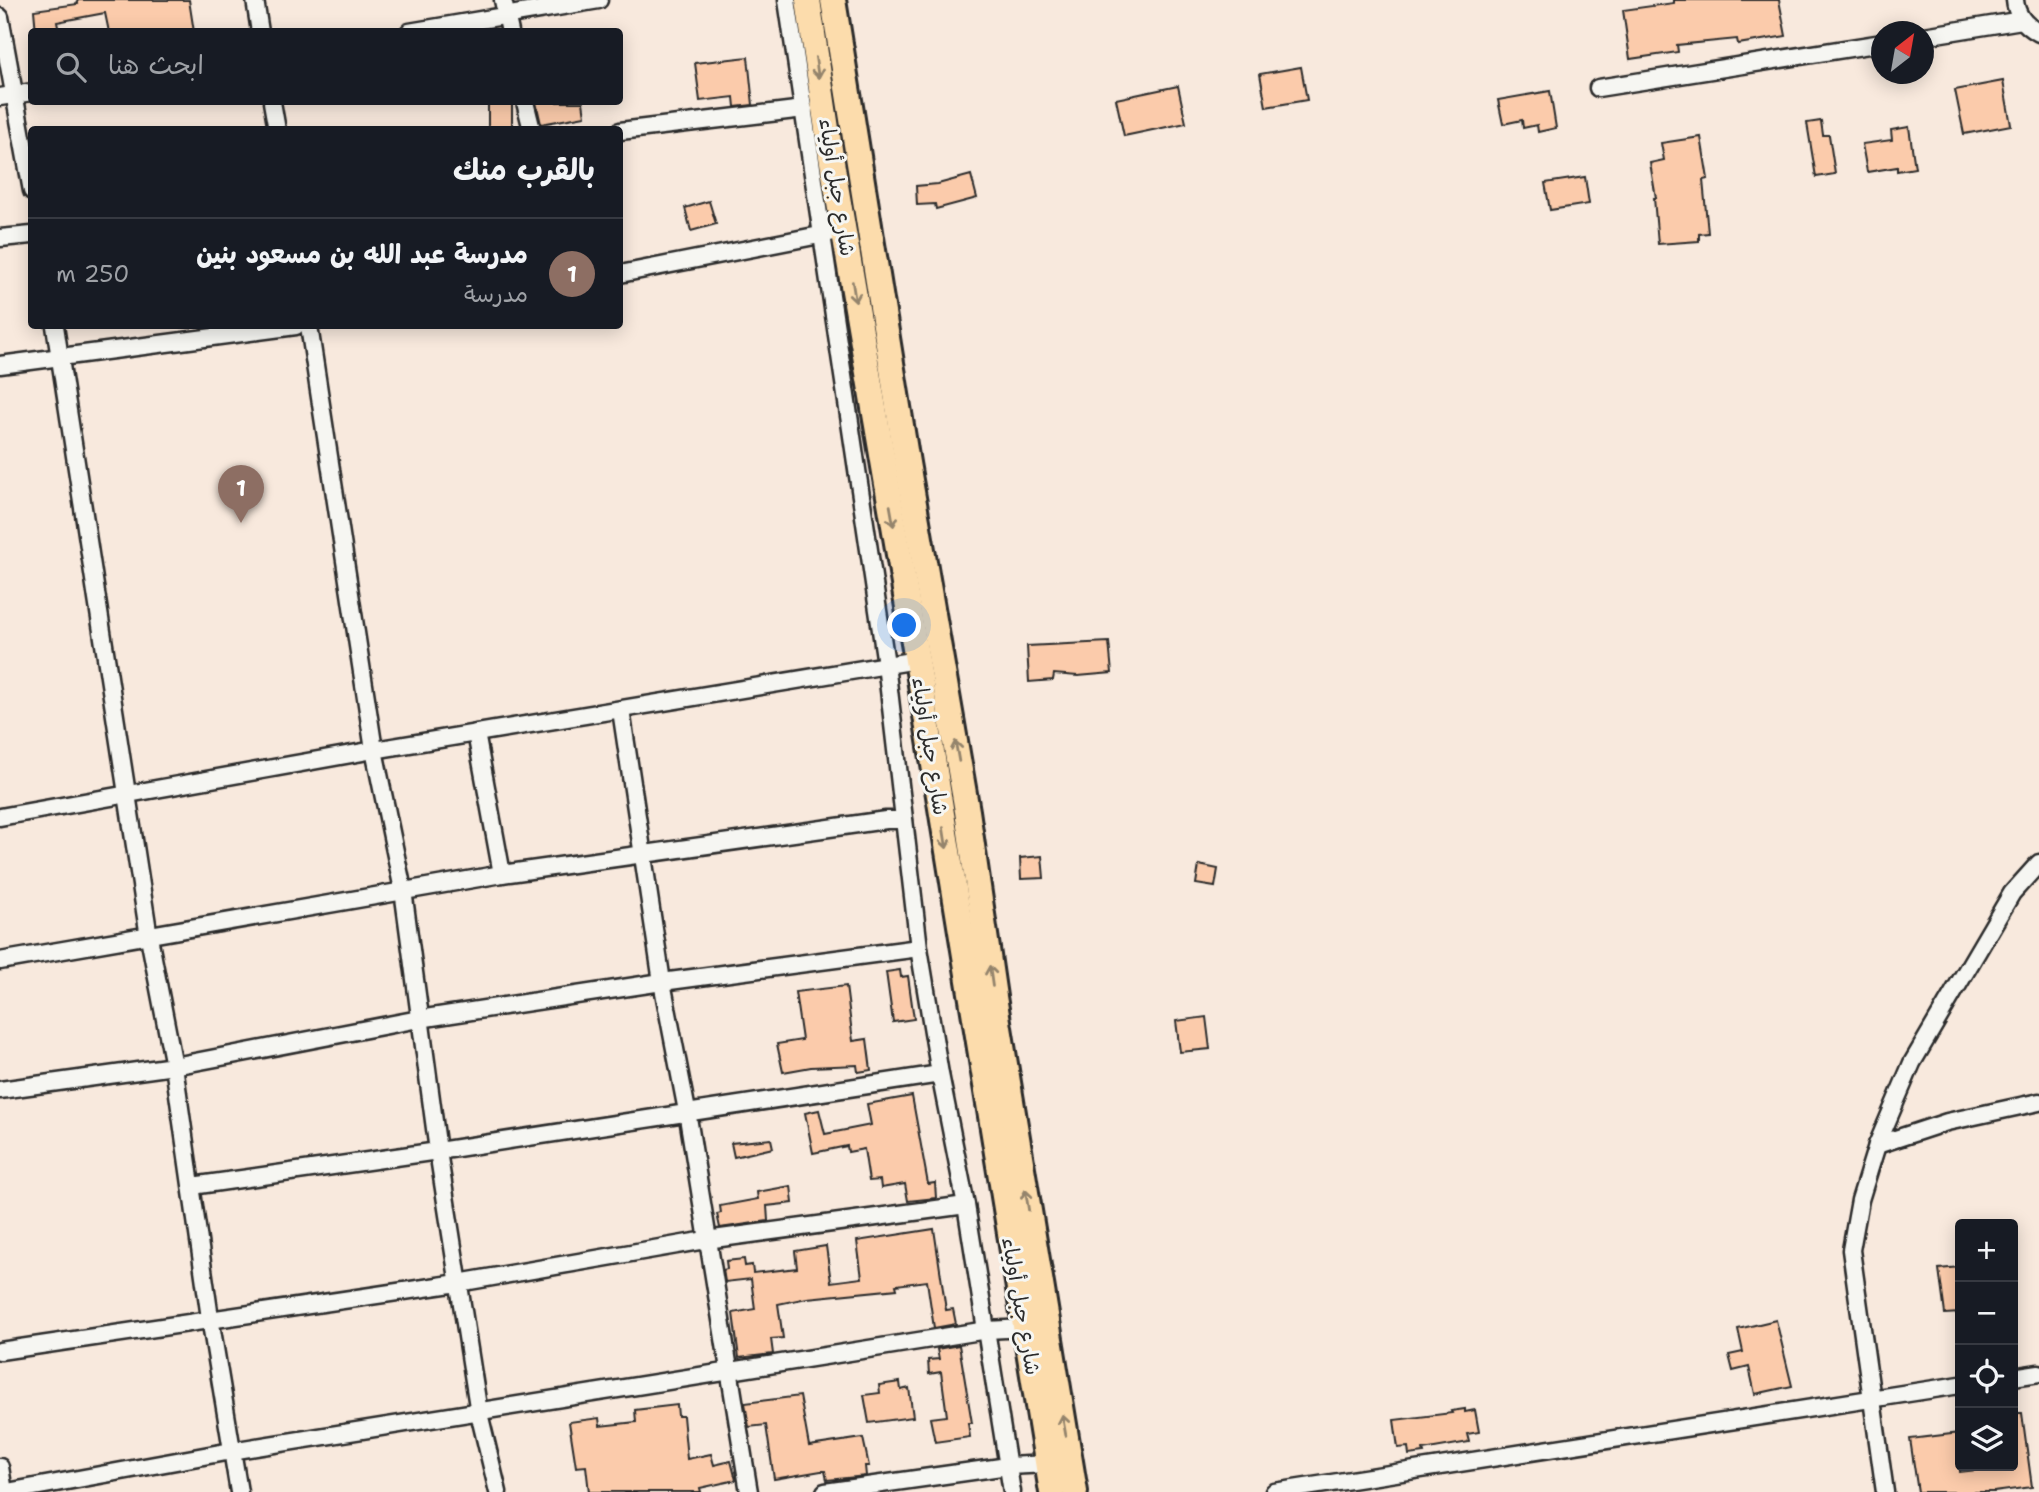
<!DOCTYPE html>
<html lang="ar">
<head>
<meta charset="utf-8">
<style>
	:root { --surface:#171b24; --page:#20242c; --text:#f1f3f6; --muted:#9ea1a6; --line:#363941; --accent:#0b8043 }
	body { margin:0; font-family:"Shantell Sans","Playpen Sans Arabic",sans-serif; background:var(--page); color:var(--text); direction:rtl }
	.controls { position:absolute; right:21px; bottom:21px; display:grid; overflow:hidden; border-radius:7px; box-shadow:0 4px 18px #0003 }
	.controls button { width:63px; height:63px; display:grid; place-items:center; padding:0; border:0; border-bottom:2px solid var(--line); background:var(--surface); color:var(--text); font:35px sans-serif }
	.compass { position:absolute; left:1871px; top:21px; width:63px; height:63px; border-radius:50%; background:var(--surface); box-shadow:0 4px 18px #0003; rotate:31deg }
	.you { position:absolute; left:905px; top:626px; width:24px; height:24px; margin:-18px; border:5px solid #fff; border-radius:50%; background:#1a73e8; box-shadow:0 0 0 10px #1a73e833 }
	.badge { display:grid; place-items:center; width:46px; height:46px; border-radius:50%; background:var(--accent); color:#fff; font-size:23px; font-weight:700 }
	.pin { position:absolute; translate:-50% -58px; filter:drop-shadow(0 2px 4px #0008) }
	.pin::after { content:''; position:absolute; top:37px; width:24px; height:21px; background:inherit; clip-path:polygon(0 0,100% 0,50% 100%) }
	.list { margin:0; padding:0; list-style:none }
	h2 { display:flex; justify-content:space-between; align-items:center; height:91px; margin:0; padding:0 28px; font-size:30px }
	h2 small { font-size:23px; font-weight:400; color:var(--muted) }
	.list li { display:grid; grid-template-columns:46px 1fr auto; gap:21px; align-items:center; box-sizing:border-box; height:112px; padding:0 28px; border-top:2px solid var(--line) }
	.list b { display:block; font-size:26px; white-space:nowrap }
	.list p { margin:0; font-size:23px; white-space:nowrap; color:var(--muted) }
	.list em { font-size:23px; font-style:normal; color:var(--muted) }
	.icon { flex:none; width:38px; height:38px; fill:none; stroke:currentColor; stroke-width:2; stroke-linecap:round; stroke-linejoin:round }
	.map { position:relative; flex:none; width:2039px; height:1492px; overflow:hidden; direction:ltr }
	.search { position:absolute; background:var(--surface); box-shadow:0 4px 18px #0003; left:28px; top:28px; width:595px; height:77px; display:flex; align-items:center; gap:18px; box-sizing:border-box; padding:0 24px; border-radius:7px; color:var(--muted); font-size:26px }
	.panel { position:absolute; background:var(--surface); box-shadow:0 4px 18px #0003; left:28px; top:126px; width:595px; height:203px; border-radius:7px; direction:rtl }
	.map>svg:first-child { display:block }
	.building { fill:#fbcbab; stroke:#2b2b2b; stroke-width:2 }
	.lines { fill:none; stroke-linecap:round; stroke-linejoin:round }
	.minor-casing { stroke:#2b2b2b; stroke-width:21 }
	.primary-casing { stroke:#2b2b2b; stroke-width:30 }
	.minor { stroke:#f6f6f2; stroke-width:16 }
	.primary { stroke:#fcdcac; stroke-width:24 }
	.oneway { stroke:#94846c }
	.labels { text-anchor:middle; dominant-baseline:central; stroke-width:6; stroke-linejoin:round; paint-order:stroke }
	.street-label { font-size:21px; fill:#2b2b2b; stroke:#f6f6f2 }
</style>
</head>
<body>
<div class="map">
<svg width="2039" height="1492" viewBox="0 0 2039 1492">
	<rect width="100%" height="100%" fill="#f8e9dd"/>
	<filter id="ink" filterUnits="userSpaceOnUse"><feTurbulence type="fractalNoise" baseFrequency=".0143" numOctaves="2"/><feDisplacementMap in="SourceGraphic" scale="14" xChannelSelector="R" yChannelSelector="G"/><feConvolveMatrix kernelMatrix="1 2 1 2 8 2 1 2 1" color-interpolation-filters="sRGB"/></filter>
	<g filter="url(#ink)">
		<g class="building">
			<polygon points="77,0 189,0 194,32 109,32 105,13 57,22 59,32 36,32 34,10 78,4"/>
			<polygon points="1674,0 1779,0 1786,36 1738,44 1737,39 1677,45 1678,52 1630,59 1623,10 1674,3"/>
			<polygon points="748,57 753,105 735,107 734,97 700,101 695,63"/>
			<polygon points="1301,67 1307,100 1266,107 1260,74"/>
			<polygon points="2003,81 2011,125 1964,134 1955,90"/>
			<polygon points="1178,86 1186,123 1124,136 1116,99"/>
			<polygon points="1550,91 1556,128 1538,132 1537,125 1523,128 1522,120 1503,124 1498,100"/>
			<rect x="488" y="102" width="24" height="28"/>
			<polygon points="536,102 583,102 585,116 541,124"/>
			<polygon points="1821,121 1823,135 1829,135 1835,174 1816,177 1807,123"/>
			<polygon points="1909,127 1915,168 1897,171 1897,167 1867,172 1862,144 1892,140 1891,130"/>
			<polygon points="1701,137 1708,179 1703,180 1708,233 1699,234 1699,241 1658,244 1654,198 1656,198 1650,163 1664,160 1661,143"/>
			<polygon points="971,175 977,198 936,209 935,204 917,205 916,186 938,184"/>
			<polygon points="1585,177 1589,204 1550,210 1545,183"/>
			<polygon points="709,201 716,224 691,231 685,208"/>
			<polygon points="1109,642 1112,673 1078,676 1054,674 1053,680 1029,682 1027,646"/>
			<polygon points="1042,856 1044,878 1021,879 1020,858"/>
			<polygon points="1199,865 1218,869 1215,887 1196,884"/>
			<polygon points="900,970 901,977 908,976 914,1019 893,1022 886,972"/>
			<polygon points="846,986 853,1041 867,1039 871,1070 858,1072 857,1065 811,1067 783,1072 777,1044 802,1040 795,992"/>
			<polygon points="1206,1017 1210,1049 1180,1052 1176,1021"/>
			<polygon points="912,1096 928,1184 935,1183 936,1198 908,1201 905,1184 881,1188 880,1180 869,1181 864,1149 848,1152 847,1146 813,1153 805,1113 819,1110 825,1134 871,1125 867,1104"/>
			<polygon points="771,1139 773,1148 734,1157 731,1143"/>
			<polygon points="791,1186 793,1203 767,1206 768,1221 720,1228 717,1214 721,1213 720,1206 758,1199 757,1192"/>
			<polygon points="934,1229 946,1310 953,1309 956,1324 934,1328 927,1281 896,1285 897,1289 807,1298 778,1304 783,1338 771,1339 773,1354 739,1358 733,1313 755,1309 751,1279 725,1282 723,1270 727,1269 726,1261 744,1259 745,1266 752,1265 753,1273 797,1268 795,1251 826,1246 831,1282 862,1278 857,1241"/>
			<polygon points="1960,1267 1960,1313 1945,1314 1939,1269"/>
			<polygon points="1776,1320 1792,1386 1755,1394 1749,1367 1733,1371 1729,1355 1743,1352 1738,1329"/>
			<polygon points="959,1345 972,1423 968,1423 970,1437 935,1442 930,1418 947,1416 941,1372 929,1374 928,1360 939,1359 937,1349"/>
			<polygon points="900,1382 901,1390 909,1388 913,1417 869,1423 864,1395 880,1393 879,1385"/>
			<polygon points="800,1396 809,1446 863,1438 869,1466 865,1466 866,1476 827,1480 825,1471 821,1471 774,1479 766,1425 749,1427 745,1403"/>
			<polygon points="677,1405 678,1416 683,1416 687,1459 711,1454 714,1465 731,1461 736,1480 700,1488 701,1492 589,1492 586,1466 576,1467 569,1422 599,1418 600,1426 636,1422 635,1410"/>
			<polygon points="1465,1409 1465,1412 1475,1410 1479,1432 1467,1434 1469,1442 1423,1450 1424,1453 1409,1455 1408,1447 1398,1448 1394,1420 1452,1413 1451,1411"/>
			<polygon points="2013,1413 2022,1413 2032,1487 1994,1492 1918,1492 1910,1439 1960,1433 1960,1472 2013,1466"/>
		</g>
		<g class="lines">
			<g class="minor-casing">
				<g id="minor">
					<polyline points="255,0 260,32"/>
					<polyline points="503,0 510,32"/>
					<polyline points="787,0 886,664 919,948 940,1074 966,1205 1012,1492"/>
					<path d="M2015,0C2016,15 2026,26 2039,33"/>
					<polyline points="0,17 32,191"/>
					<polyline points="409,32 599,0"/>
					<polyline points="1924,36 2022,20"/>
					<polyline points="1598,88 1882,43"/>
					<polyline points="0,97 32,92"/>
					<polyline points="272,102 277,130"/>
					<polyline points="525,102 532,130"/>
					<polyline points="620,131 804,109"/>
					<polyline points="0,238 32,235"/>
					<polyline points="620,274 830,233"/>
					<polyline points="55,326 149,937 174,1066 210,1318 239,1492"/>
					<polyline points="309,326 374,750 403,890 438,1151 479,1413 498,1492"/>
					<polyline points="0,365 296,326"/>
					<polyline points="621,710 662,982 687,1111 749,1492"/>
					<polyline points="476,733 502,874"/>
					<polyline points="0,817 374,750 917,660"/>
					<polyline points="0,961 502,874 886,820 904,820"/>
					<polyline points="0,1090 174,1066 419,1019 662,982 919,948"/>
					<polyline points="1877,1145 1947,1122 2039,1102"/>
					<polyline points="192,1186 438,1151 940,1074"/>
					<polyline points="0,1351 458,1283 706,1240 966,1205"/>
					<polyline points="2013,1377 2039,1373"/>
					<polyline points="0,1467 4,1492"/>
					<polyline points="7,1492 231,1451 987,1330 1025,1328"/>
					<polyline points="825,1492 1008,1466 1048,1464"/>
					<polyline points="1274,1492 1960,1385"/>
					<polyline points="1885,1492 1851,1250 1860,1200 1877,1145 1912,1063 2012,893 2039,863"/>
				</g>
			</g>
			<g class="primary-casing">
				<g id="primary">
					<polyline points="808,0 831,156 917,660 1052,1492"/>
					<polyline points="833,0 907,463 967,811 994,997 1075,1492"/>
				</g>
			</g>
			<use href="#minor" class="minor"/>
			<use href="#primary" class="primary"/>
		</g>
		<defs><path id="oneway-shaft" d="M-6 0H5M1.5-3L5.5 0L1.5 3" fill="none" stroke-width="1.6" stroke-linecap="round" stroke-linejoin="round" transform="scale(1.75)"/></defs>
		<g class="oneway">
			<use href="#oneway-shaft" transform="translate(817 68) rotate(82)"/>
			<use href="#oneway-shaft" transform="translate(854 292) rotate(81)"/>
			<use href="#oneway-shaft" transform="translate(892 516) rotate(80)"/>
			<use href="#oneway-shaft" transform="translate(957 751) rotate(-100)"/>
			<use href="#oneway-shaft" transform="translate(945 838) rotate(81)"/>
			<use href="#oneway-shaft" transform="translate(991 976) rotate(-98)"/>
			<use href="#oneway-shaft" transform="translate(1027 1200) rotate(-99)"/>
			<use href="#oneway-shaft" transform="translate(1064 1425) rotate(-100)"/>
		</g>
	</g>
	<g class="labels">
		<g class="street-label">
			<text transform="translate(837 187) rotate(81)">شارع جبل أولياء</text>
			<text transform="translate(930 746) rotate(81)">شارع جبل أولياء</text>
			<text transform="translate(1021 1306) rotate(80)">شارع جبل أولياء</text>
		</g>
	</g>
</svg>
<div class="controls">
<button>+</button>
<button>−</button>
<button><svg class="icon" aria-label="locate" viewBox="0 0 24 24"><circle cx="12" cy="12" r="6"/><path d="M12 2v4M12 18v4M2 12h4M18 12h4"/></svg></button>
<button><svg class="icon" aria-label="layers" viewBox="0 0 24 24"><path d="M12 4l9 5-9 5-9-5zM3 14l9 5 9-5"/></svg></button>
</div>
<svg class="compass" viewBox="-18 -18 36 36"><path d="M0-13l5 13h-10z" fill="#e53935"/><path d="M0 13l5-13h-10z" fill="#9ea1a6"/></svg>
<div class="you"></div>
<div class="pin badge" style="left:241px;top:523px;background:#8d6e63">1</div>
<div class="search"><svg class="icon" aria-label="search" viewBox="0 0 24 24"><circle cx="10" cy="10" r="6"/><path d="M15 15l6 6"/></svg>ابحث هنا</div>
<section class="panel">
<h2>بالقرب منك<small></small></h2>
<ul class="list">
<li><span class="badge" style="background:#8d6e63">1</span><div><b>مدرسة عبد الله بن مسعود بنين</b><p>مدرسة</p></div><em>250 m</em></li>
</ul>
</section>
</div>
</body>
</html>
